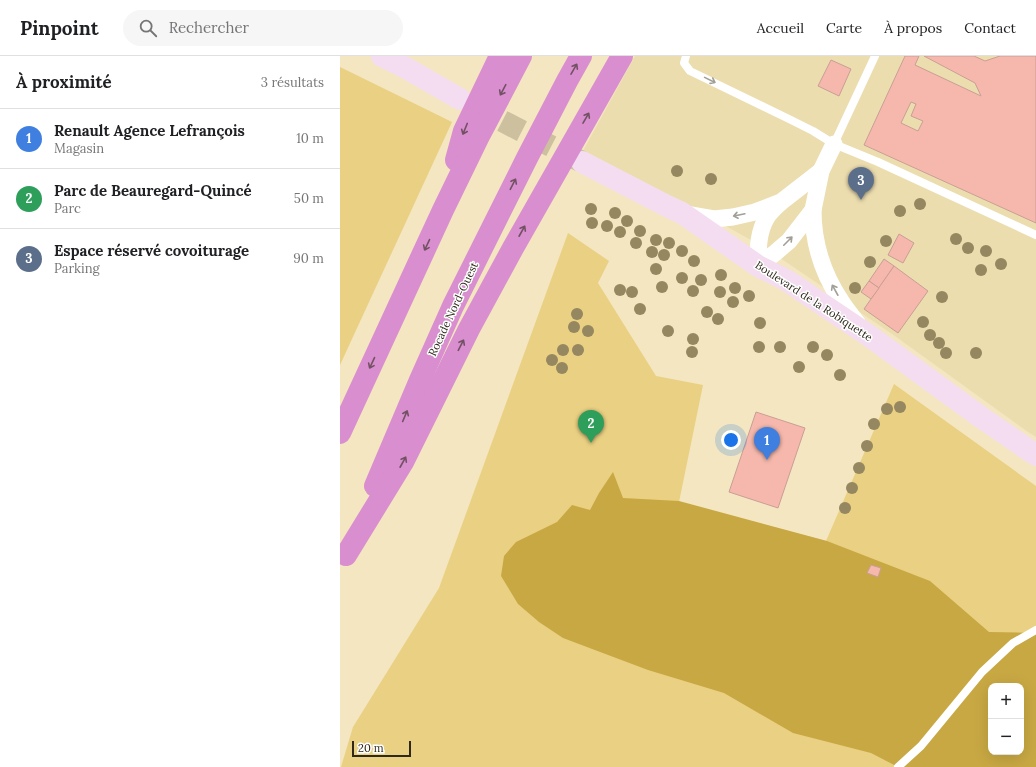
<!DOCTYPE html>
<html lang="fr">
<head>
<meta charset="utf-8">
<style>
	:root { --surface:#fff; --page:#f6f6f6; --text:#202124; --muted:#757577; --line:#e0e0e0; --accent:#3645b8 }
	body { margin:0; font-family:Lora,serif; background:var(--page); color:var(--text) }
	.controls { position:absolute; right:12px; bottom:12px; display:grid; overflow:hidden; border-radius:8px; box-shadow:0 4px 16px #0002 }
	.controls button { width:36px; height:36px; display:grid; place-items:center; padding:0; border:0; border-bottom:1px solid var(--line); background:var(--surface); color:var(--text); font:20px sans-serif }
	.scale { position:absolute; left:12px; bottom:10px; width:59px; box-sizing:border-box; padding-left:4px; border:2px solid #2e291b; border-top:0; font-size:11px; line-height:14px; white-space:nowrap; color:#2e291b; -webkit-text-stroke:3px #fff; paint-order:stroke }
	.you { position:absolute; left:391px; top:384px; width:14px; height:14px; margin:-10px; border:3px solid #fff; border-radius:50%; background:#1a73e8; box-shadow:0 0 0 6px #1a73e833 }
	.badge { display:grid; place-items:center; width:26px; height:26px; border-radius:50%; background:var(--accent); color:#fff; font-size:13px; font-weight:700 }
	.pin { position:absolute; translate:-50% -33px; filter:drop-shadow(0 1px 2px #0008) }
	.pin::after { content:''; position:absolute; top:21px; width:14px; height:12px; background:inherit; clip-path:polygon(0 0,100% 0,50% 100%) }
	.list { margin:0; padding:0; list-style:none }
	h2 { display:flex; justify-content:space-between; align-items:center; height:52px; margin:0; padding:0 16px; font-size:17px }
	h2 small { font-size:13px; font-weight:400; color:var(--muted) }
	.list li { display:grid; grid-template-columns:26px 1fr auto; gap:12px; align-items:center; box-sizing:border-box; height:60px; padding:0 16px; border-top:1px solid var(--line) }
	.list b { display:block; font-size:15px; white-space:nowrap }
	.list p { margin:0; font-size:13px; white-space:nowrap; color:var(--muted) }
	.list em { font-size:13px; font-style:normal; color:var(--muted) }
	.icon { flex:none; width:22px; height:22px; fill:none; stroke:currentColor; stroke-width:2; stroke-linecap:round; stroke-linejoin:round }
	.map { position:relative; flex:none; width:696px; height:711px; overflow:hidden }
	header { display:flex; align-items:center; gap:24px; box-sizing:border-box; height:56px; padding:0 20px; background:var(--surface); border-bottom:1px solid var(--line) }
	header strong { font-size:19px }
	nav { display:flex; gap:22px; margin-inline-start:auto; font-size:14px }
	.search { width:280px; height:36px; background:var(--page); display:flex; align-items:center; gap:10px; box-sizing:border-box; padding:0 14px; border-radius:22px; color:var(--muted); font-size:15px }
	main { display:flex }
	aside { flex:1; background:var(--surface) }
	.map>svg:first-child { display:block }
	.built { fill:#ecddaf }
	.green { fill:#ead082; fill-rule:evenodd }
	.forest { fill:#c8a843; fill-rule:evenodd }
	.building { fill:#f6b8ac; stroke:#c99e96; fill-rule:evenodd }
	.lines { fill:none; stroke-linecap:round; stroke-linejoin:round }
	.secondary-tunnel { stroke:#ccc09f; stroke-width:22; stroke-dasharray:22 11; stroke-linecap:butt }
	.lane { stroke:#fff; stroke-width:8 }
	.street { stroke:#fff; stroke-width:17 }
	.secondary { stroke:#f4ddf1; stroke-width:22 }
	.highway { stroke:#d98ed0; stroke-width:22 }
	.tree { fill:#95875f }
	.oneway { stroke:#725163 }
	.oneway2 { stroke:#a19f98 }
	.labels { text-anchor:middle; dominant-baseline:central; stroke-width:3; stroke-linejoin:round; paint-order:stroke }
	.street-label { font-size:11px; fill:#2e291b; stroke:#fff }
</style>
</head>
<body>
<header>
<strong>Pinpoint</strong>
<div class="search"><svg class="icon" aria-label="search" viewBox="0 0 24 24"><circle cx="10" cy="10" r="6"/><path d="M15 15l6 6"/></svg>Rechercher</div>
<nav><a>Accueil</a><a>Carte</a><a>À propos</a><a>Contact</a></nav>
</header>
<main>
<aside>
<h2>À proximité<small>3 résultats</small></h2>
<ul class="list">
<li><span class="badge" style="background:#3f7fe0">1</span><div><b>Renault Agence Lefrançois</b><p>Magasin</p></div><em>10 m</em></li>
<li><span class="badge" style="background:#2e9e5b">2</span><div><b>Parc de Beauregard-Quincé</b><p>Parc</p></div><em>50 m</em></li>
<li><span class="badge" style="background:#5c6f8a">3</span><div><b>Espace réservé covoiturage</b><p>Parking</p></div><em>90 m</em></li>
</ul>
</aside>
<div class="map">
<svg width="696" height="711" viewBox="0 0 696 711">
	<rect width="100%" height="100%" fill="#f3e6c0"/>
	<polygon class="built" points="295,0 696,0 696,381 688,376 555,280 427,193 384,169 243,95"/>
	<g class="green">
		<polygon points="0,11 112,66 0,309"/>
		<path d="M228,177L269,205L258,227L316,320L363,329L339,446L486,485L554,328L696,430V711H1L13,671L99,532ZM651,630H681V696H651Z"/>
	</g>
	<path class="forest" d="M273,416L283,442L339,445L487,485L590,525L649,576L696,577V711H558L531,697L453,677L384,637L308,614L223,582L199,566L178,548L161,520L164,500L176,486L217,466L232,449L250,454L259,437ZM651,630H681V696H651Z"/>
	<g class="building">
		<path d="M565,0H579L575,9L641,40L635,27L584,0H634L645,5L660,0H696V167L524,89ZM571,46L576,48L571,60L583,65L578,75L561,67Z"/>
		<polygon points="491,4 511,13 499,40 478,30"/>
		<polygon points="559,178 574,187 563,207 548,199"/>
		<polygon points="544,203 554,210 539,232 529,225"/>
		<polygon points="554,210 588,235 558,277 524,253"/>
		<polygon points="529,225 539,232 531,243 521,236"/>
		<polygon points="416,356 465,372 438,452 389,436"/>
		<polygon points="531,509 541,512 538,521 527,517"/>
	</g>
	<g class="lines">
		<polyline class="secondary-tunnel" points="133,50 242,106"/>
		<g class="lane">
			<polyline points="346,0 344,7 350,15 449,63 473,75 494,88 538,106 696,179"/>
			<polyline points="494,88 535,0"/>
			<polyline points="558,711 581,690 642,616 673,587 696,574"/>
		</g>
		<g class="street">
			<path d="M473,154C473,187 483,218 501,245C506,253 512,260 518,268"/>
			<polyline points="345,158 374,163 393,161 415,156 441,146 481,115"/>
			<polyline points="418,210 435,197 449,185 473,154 481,115 494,88"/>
			<path d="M418,210C418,192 418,176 427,161C431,155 436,151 440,147"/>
		</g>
		<g class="secondary">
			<polyline points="42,0 66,12 120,43"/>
			<polyline points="242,106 325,149 342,157 418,210 446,224 528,279 642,362 696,399"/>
		</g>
		<g class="highway">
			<polyline points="116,104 124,75 160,0"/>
			<polyline points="0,377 103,154 138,82 181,0"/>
			<polyline points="35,430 80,324 113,250 187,102 227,25 241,0"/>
			<polyline points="6,499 63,406 129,273 173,192 282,0"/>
		</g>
	</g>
	<g class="tree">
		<circle cx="337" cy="115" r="6"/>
		<circle cx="371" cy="123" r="6"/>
		<circle cx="580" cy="148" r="6"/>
		<circle cx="251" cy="153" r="6"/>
		<circle cx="560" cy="155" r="6"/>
		<circle cx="275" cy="157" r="6"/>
		<circle cx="287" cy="165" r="6"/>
		<circle cx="252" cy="167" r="6"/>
		<circle cx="267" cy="170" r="6"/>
		<circle cx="300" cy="175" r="6"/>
		<circle cx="280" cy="176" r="6"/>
		<circle cx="616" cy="183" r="6"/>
		<circle cx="316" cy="184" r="6"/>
		<circle cx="546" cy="185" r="6"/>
		<circle cx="296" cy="187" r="6"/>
		<circle cx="329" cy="187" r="6"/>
		<circle cx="628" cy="192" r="6"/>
		<circle cx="342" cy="195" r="6"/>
		<circle cx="646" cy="195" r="6"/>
		<circle cx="312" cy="196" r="6"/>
		<circle cx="324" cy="199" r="6"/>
		<circle cx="354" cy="205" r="6"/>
		<circle cx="530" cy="206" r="6"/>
		<circle cx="661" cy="208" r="6"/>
		<circle cx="316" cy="213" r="6"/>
		<circle cx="641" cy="214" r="6"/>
		<circle cx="381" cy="219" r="6"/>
		<circle cx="342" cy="222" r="6"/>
		<circle cx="361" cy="224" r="6"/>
		<circle cx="322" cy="231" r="6"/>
		<circle cx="395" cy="232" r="6"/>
		<circle cx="515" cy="232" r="6"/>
		<circle cx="280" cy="234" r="6"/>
		<circle cx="353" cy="235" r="6"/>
		<circle cx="292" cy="236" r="6"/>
		<circle cx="380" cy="236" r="6"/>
		<circle cx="409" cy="240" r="6"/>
		<circle cx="602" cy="241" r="6"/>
		<circle cx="393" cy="246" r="6"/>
		<circle cx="300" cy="253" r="6"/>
		<circle cx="367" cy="256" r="6"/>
		<circle cx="237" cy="258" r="6"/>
		<circle cx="378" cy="263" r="6"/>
		<circle cx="583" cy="266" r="6"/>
		<circle cx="420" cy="267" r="6"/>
		<circle cx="234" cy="271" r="6"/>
		<circle cx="248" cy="275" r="6"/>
		<circle cx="328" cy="275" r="6"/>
		<circle cx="590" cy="279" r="6"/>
		<circle cx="353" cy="283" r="6"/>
		<circle cx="599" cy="287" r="6"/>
		<circle cx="419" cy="291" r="6"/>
		<circle cx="440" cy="291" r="6"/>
		<circle cx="473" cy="291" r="6"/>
		<circle cx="223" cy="294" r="6"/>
		<circle cx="238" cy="294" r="6"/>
		<circle cx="352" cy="296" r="6"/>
		<circle cx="606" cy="297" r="6"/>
		<circle cx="636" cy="297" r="6"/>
		<circle cx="487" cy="299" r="6"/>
		<circle cx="212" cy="304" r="6"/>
		<circle cx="459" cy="311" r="6"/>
		<circle cx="222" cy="312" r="6"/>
		<circle cx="500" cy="319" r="6"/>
		<circle cx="560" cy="351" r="6"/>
		<circle cx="547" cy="353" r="6"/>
		<circle cx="534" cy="368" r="6"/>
		<circle cx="527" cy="390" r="6"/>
		<circle cx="519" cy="412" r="6"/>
		<circle cx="512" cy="432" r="6"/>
		<circle cx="505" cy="452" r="6"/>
	</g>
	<defs><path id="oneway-shaft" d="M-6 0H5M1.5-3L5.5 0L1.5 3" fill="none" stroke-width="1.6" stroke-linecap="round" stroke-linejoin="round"/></defs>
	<g class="oneway">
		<use href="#oneway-shaft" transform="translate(234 13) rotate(-60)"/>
		<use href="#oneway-shaft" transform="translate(163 34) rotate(118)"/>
		<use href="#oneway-shaft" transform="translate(246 62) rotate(-60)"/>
		<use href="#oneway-shaft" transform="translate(125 73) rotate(112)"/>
		<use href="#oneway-shaft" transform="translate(173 128) rotate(-63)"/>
		<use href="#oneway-shaft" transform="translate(182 175) rotate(-61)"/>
		<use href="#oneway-shaft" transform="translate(87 189) rotate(115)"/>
		<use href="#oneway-shaft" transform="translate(121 289) rotate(-63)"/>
		<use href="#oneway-shaft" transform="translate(32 307) rotate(115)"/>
		<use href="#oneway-shaft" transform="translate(65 360) rotate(-67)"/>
		<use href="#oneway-shaft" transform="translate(63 406) rotate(-61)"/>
	</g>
	<g class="oneway2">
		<use href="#oneway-shaft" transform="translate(370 24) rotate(26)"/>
		<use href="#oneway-shaft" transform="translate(399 159) rotate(168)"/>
		<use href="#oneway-shaft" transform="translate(448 185) rotate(-45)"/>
		<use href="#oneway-shaft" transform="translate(495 234) rotate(-119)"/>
	</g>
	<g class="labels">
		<g class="street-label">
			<text transform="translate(474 245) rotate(33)">Boulevard de la Robiquette</text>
			<text transform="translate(113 253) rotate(-65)">Rocade Nord-Ouest</text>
		</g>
	</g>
</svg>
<div class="controls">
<button>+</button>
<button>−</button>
</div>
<div class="scale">20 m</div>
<div class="you"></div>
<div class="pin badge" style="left:427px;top:404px;background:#3f7fe0">1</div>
<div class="pin badge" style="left:251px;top:387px;background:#2e9e5b">2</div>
<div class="pin badge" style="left:521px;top:144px;background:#5c6f8a">3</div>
</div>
</main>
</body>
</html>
